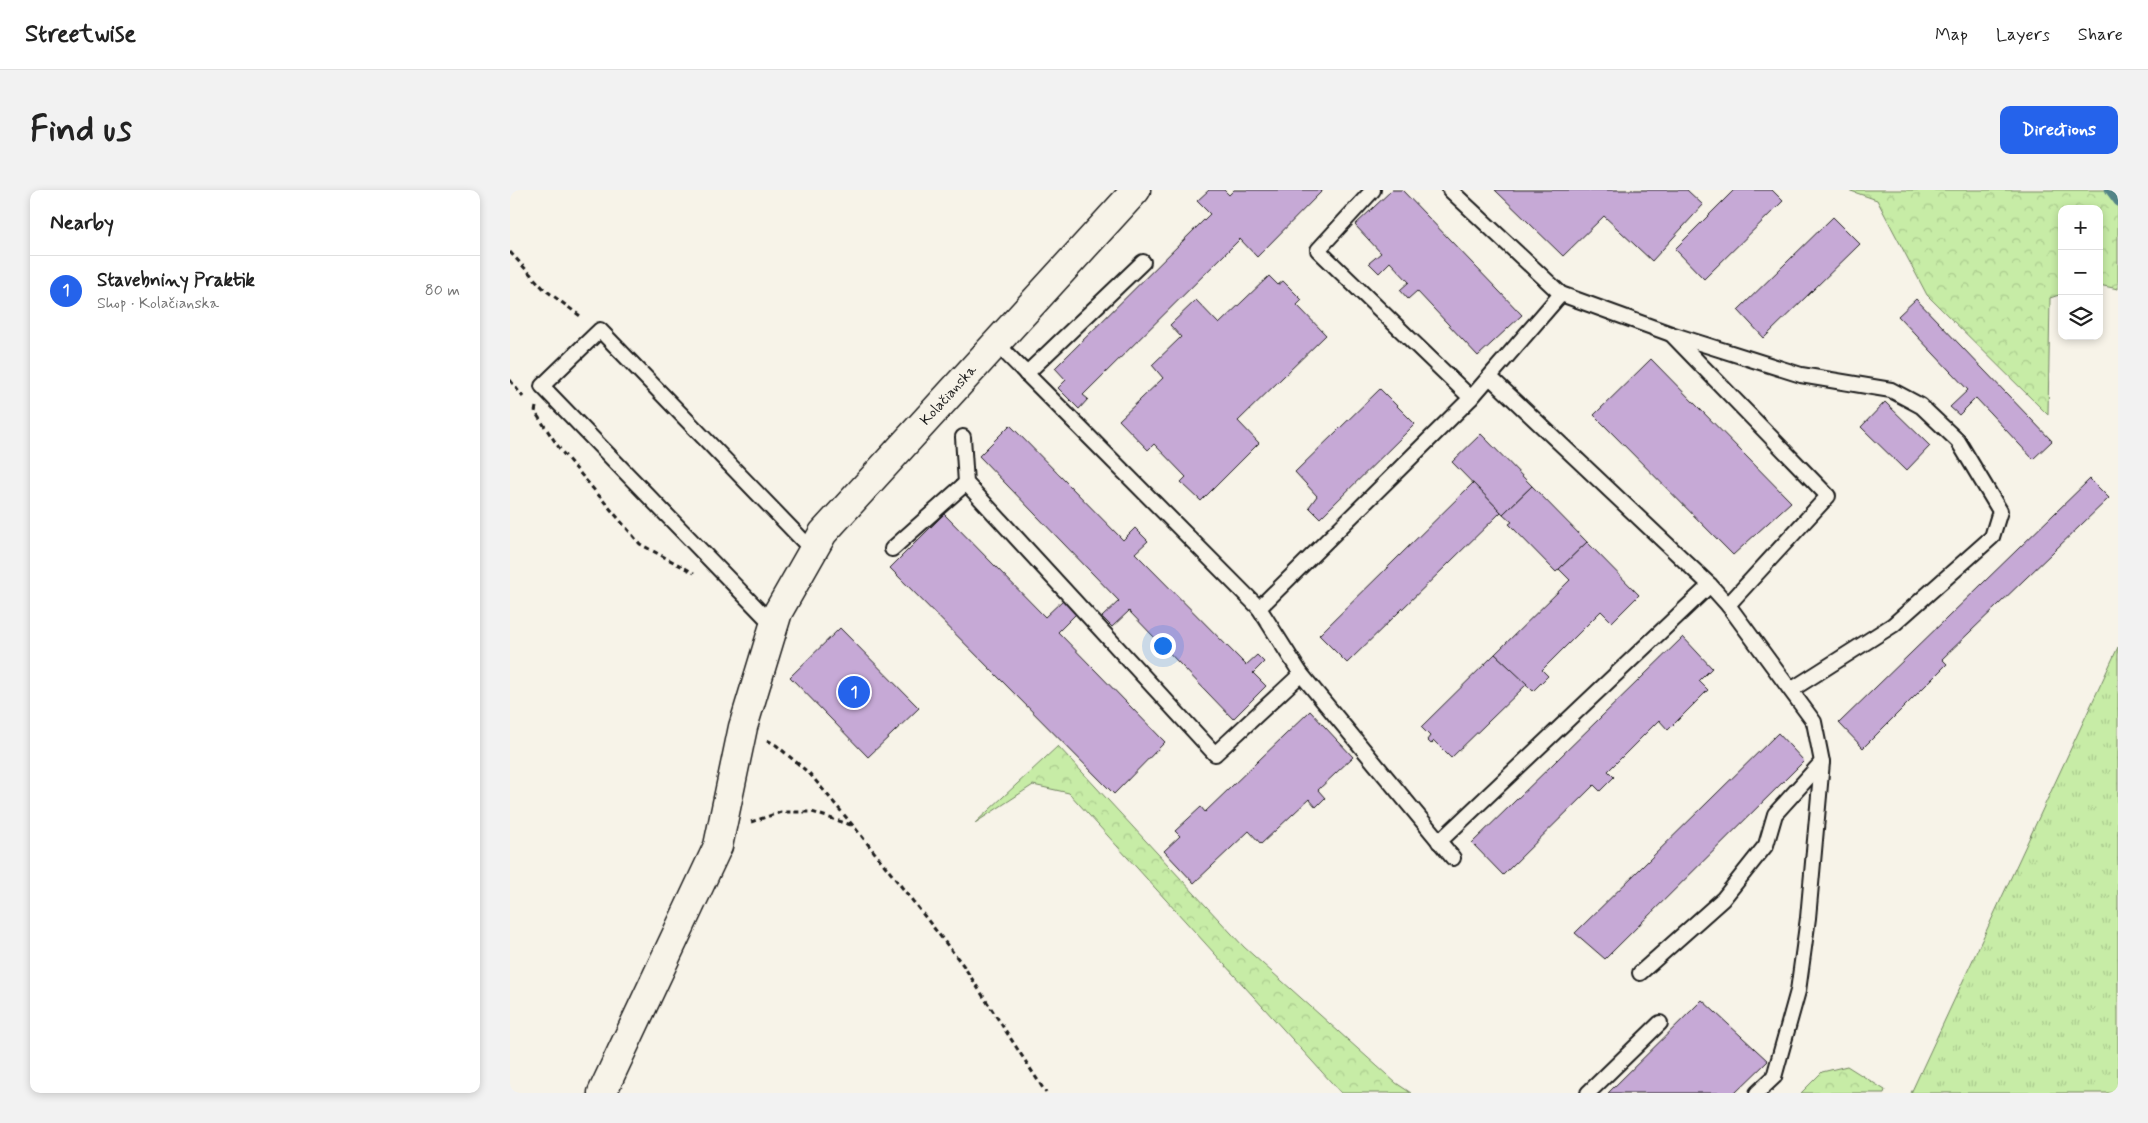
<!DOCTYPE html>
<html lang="en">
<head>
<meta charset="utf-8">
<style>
	:root { --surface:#fff; --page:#f2f2f2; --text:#222; --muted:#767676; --line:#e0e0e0; --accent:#2563eb }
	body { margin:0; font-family:Mynerve,sans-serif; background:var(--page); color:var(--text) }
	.controls { position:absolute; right:15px; top:15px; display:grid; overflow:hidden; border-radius:10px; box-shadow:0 2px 8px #0003 }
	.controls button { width:45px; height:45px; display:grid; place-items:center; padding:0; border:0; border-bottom:1px solid var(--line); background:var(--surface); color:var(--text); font:25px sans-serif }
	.you { position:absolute; left:652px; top:455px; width:18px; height:18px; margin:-12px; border:4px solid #fff; border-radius:50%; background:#1a73e8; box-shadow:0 0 0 8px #1a73e833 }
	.badge { display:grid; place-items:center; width:32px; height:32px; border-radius:50%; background:var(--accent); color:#fff; font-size:16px; font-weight:700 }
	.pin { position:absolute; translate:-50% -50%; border:2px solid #fff; box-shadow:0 1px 5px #0006 }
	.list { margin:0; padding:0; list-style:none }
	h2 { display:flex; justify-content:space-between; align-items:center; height:65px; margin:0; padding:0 20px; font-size:21px }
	h2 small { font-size:16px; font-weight:400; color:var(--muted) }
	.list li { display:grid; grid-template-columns:32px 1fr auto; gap:15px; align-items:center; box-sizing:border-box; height:70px; padding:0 20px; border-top:1px solid var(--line) }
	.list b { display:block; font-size:19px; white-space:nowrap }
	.list p { margin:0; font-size:16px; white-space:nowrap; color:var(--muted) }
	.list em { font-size:16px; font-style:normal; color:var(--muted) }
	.icon { flex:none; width:28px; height:28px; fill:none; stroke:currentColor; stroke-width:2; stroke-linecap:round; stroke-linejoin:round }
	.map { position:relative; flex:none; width:1608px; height:903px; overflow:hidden; border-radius:10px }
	header { display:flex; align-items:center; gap:30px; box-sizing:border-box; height:70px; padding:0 25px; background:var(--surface); border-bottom:1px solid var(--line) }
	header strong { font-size:24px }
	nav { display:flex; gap:28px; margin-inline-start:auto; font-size:18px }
	.intro { display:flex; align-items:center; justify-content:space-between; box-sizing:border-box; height:120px; padding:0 30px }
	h1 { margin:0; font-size:35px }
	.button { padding:12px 22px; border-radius:10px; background:var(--accent); color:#fff; font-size:18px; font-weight:700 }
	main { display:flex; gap:30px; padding:0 30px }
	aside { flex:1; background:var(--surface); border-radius:10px; box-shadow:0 2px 8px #0003 }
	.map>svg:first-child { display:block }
	.grass { fill:url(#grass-tufts); stroke:#728461 }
	.forest { fill:url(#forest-crowns); stroke:#728461 }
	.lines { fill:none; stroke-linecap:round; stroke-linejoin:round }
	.stream { stroke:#538487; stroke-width:8 }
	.building { fill:#c6a9d6; stroke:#1c1c1c }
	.lane-casing { stroke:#1c1c1c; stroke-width:18 }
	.street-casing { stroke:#1c1c1c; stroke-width:31 }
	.path { stroke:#1c1c1c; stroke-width:3; stroke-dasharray:5 4; stroke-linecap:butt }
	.lane { stroke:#f7f3e8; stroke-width:14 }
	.street { stroke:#f7f3e8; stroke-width:28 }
	.labels { text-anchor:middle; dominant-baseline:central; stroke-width:4.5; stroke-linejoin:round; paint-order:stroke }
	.street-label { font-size:15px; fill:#1c1c1c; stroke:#f7f3e8 }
</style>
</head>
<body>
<header>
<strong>Streetwise</strong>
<nav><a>Map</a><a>Layers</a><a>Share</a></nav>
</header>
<div class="intro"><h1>Find us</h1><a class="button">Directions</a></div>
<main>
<aside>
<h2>Nearby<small></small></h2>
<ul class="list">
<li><span class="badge">1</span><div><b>Stavebniny Praktik</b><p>Shop · Kolačianska</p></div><em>80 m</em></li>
</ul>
</aside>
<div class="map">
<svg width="1608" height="903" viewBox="0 0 1608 903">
	<defs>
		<pattern id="grass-tufts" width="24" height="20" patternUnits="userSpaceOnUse" patternTransform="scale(1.25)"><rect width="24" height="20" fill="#c7eca6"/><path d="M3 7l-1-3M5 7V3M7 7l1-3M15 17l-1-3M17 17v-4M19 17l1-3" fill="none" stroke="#aaca8e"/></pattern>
		<pattern id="forest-crowns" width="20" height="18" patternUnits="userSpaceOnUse" patternTransform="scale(1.25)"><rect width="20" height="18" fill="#c7eca6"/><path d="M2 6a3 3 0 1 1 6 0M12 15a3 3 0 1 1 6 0" fill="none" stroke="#aaca8e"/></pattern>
	</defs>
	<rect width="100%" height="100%" fill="#f7f3e8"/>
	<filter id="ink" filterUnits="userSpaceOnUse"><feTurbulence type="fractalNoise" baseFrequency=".02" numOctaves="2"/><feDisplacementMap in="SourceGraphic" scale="10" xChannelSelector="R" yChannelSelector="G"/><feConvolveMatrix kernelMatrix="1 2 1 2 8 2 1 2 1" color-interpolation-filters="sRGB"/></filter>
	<g filter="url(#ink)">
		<polygon class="grass" points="1608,457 1608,903 1401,903"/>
		<g class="forest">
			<polygon points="1338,0 1608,0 1608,99 1589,95 1589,19 1552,19 1552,104 1540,108 1538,225 1417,105 1367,10"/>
			<polygon points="548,556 734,757 886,893 901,903 831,903 559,603 523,595 465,633"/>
			<polygon points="1337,876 1375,900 1374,903 1291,903 1312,882"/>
		</g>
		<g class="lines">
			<polyline class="stream" points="1599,0 1608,12"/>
		</g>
		<g class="building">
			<polygon points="699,0 714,0 719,5 724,0 813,0 747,67 730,49 573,205 578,209 569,219 548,198 556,190 545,178 700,24 687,11"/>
			<polygon points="882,0 892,0 1012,125 968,166 907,101 898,109 890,100 899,92 880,72 869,83 859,73 871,63 845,35"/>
			<polygon points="985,0 1177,0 1193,15 1142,71 1094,26 1053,66"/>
			<polygon points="1224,0 1262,0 1273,11 1194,89 1165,59"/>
			<polygon points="1323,27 1350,54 1254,148 1228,120"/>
			<polygon points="759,86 768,95 773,91 792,110 787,115 816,145 728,231 749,253 691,311 671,292 676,287 644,254 638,260 609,230 653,188 642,175 671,147 660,135 686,110 709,134"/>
			<polygon points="1406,109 1542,251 1523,269 1466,208 1449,225 1440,217 1458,200 1388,126"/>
			<polygon points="1141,169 1281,312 1223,365 1084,225"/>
			<polygon points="870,199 905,234 810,328 799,317 807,306 785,282"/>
			<polygon points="1375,212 1420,256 1396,281 1351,237"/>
			<polygon points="500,235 613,350 625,338 638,351 625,363 736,475 747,465 754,472 743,483 756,496 723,529 619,421 602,437 592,427 609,411 469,266"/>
			<polygon points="971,244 1022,296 993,324 942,272"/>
			<polygon points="1580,289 1599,308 1432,469 1437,474 1353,558 1329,533"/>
			<polygon points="963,293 991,322 837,473 809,445"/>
			<polygon points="1022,296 1077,352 1046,382 999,334 1002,332 993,324"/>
			<polygon points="434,324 535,427 554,409 567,423 548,442 655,552 604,604 380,378"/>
			<polygon points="1077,352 1129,405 1102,432 1091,421 1032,480 1038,486 1023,501 985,464 1060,390 1049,379"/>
			<polygon points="330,438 409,518 358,567 280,487"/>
			<polygon points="1173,447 1202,478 1189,491 1198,500 1158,540 1149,530 1098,581 1104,587 1090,601 1084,595 993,685 962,653"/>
			<polygon points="985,464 1017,494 941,568 924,551 921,554 917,550 920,546 911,537"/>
			<polygon points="800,521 843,567 808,600 815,608 806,617 799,609 751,654 739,641 684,693 654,661 670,646 665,641 691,617 695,622"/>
			<polygon points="1268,543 1294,571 1095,769 1065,743"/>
			<polygon points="1192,810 1258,871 1225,903 1098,903"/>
		</g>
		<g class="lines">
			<g class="lane-casing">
				<g id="lane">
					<polyline points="863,0 808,60 961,208"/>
					<polyline points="940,0 1051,104 1161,144 1291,185 1381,200 1411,216 1448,251 1490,321 1482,347 1383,435 1281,500"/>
					<polyline points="1162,145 1318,306 1218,415"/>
					<polyline points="486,153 749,418"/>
					<polyline points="516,184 633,72"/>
					<polyline points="981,188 1200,395 1218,415 1304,532 1312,572 1298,728 1288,801 1264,887 1247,903"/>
					<polyline points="453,247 456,293 705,564 791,484"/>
					<polyline points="382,359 456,293"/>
					<polyline points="264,436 32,196 90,140 303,361"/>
					<polyline points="929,652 1200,395"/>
					<polyline points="943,668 791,484 749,418 961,208 1051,104"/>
					<polyline points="1130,783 1213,709 1256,655 1265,624 1312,572"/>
					<polyline points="1078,903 1150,833"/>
				</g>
			</g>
			<g class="street-casing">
				<g id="street">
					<path id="s1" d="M92,903L208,656L233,537L268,422L313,343L626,0"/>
				</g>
			</g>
			<g class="path">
				<polyline points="0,62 34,99 73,128"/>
				<polyline points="0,190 13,207"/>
				<polyline points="26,217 25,222 52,262 130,354 184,383"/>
				<polyline points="257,550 266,555 300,584 350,644 453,775 536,903"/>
				<polyline points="241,632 271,622 302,622 341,635"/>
			</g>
			<use href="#lane" class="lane"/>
			<use href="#street" class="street"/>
		</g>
	</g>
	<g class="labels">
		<g class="street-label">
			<text stroke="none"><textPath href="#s1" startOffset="792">Kolačianska</textPath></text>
		</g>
	</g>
</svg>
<div class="controls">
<button>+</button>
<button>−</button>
<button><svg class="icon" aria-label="layers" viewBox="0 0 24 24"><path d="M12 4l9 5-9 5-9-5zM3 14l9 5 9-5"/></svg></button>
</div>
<div class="you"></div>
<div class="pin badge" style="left:344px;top:502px">1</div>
</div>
</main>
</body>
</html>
